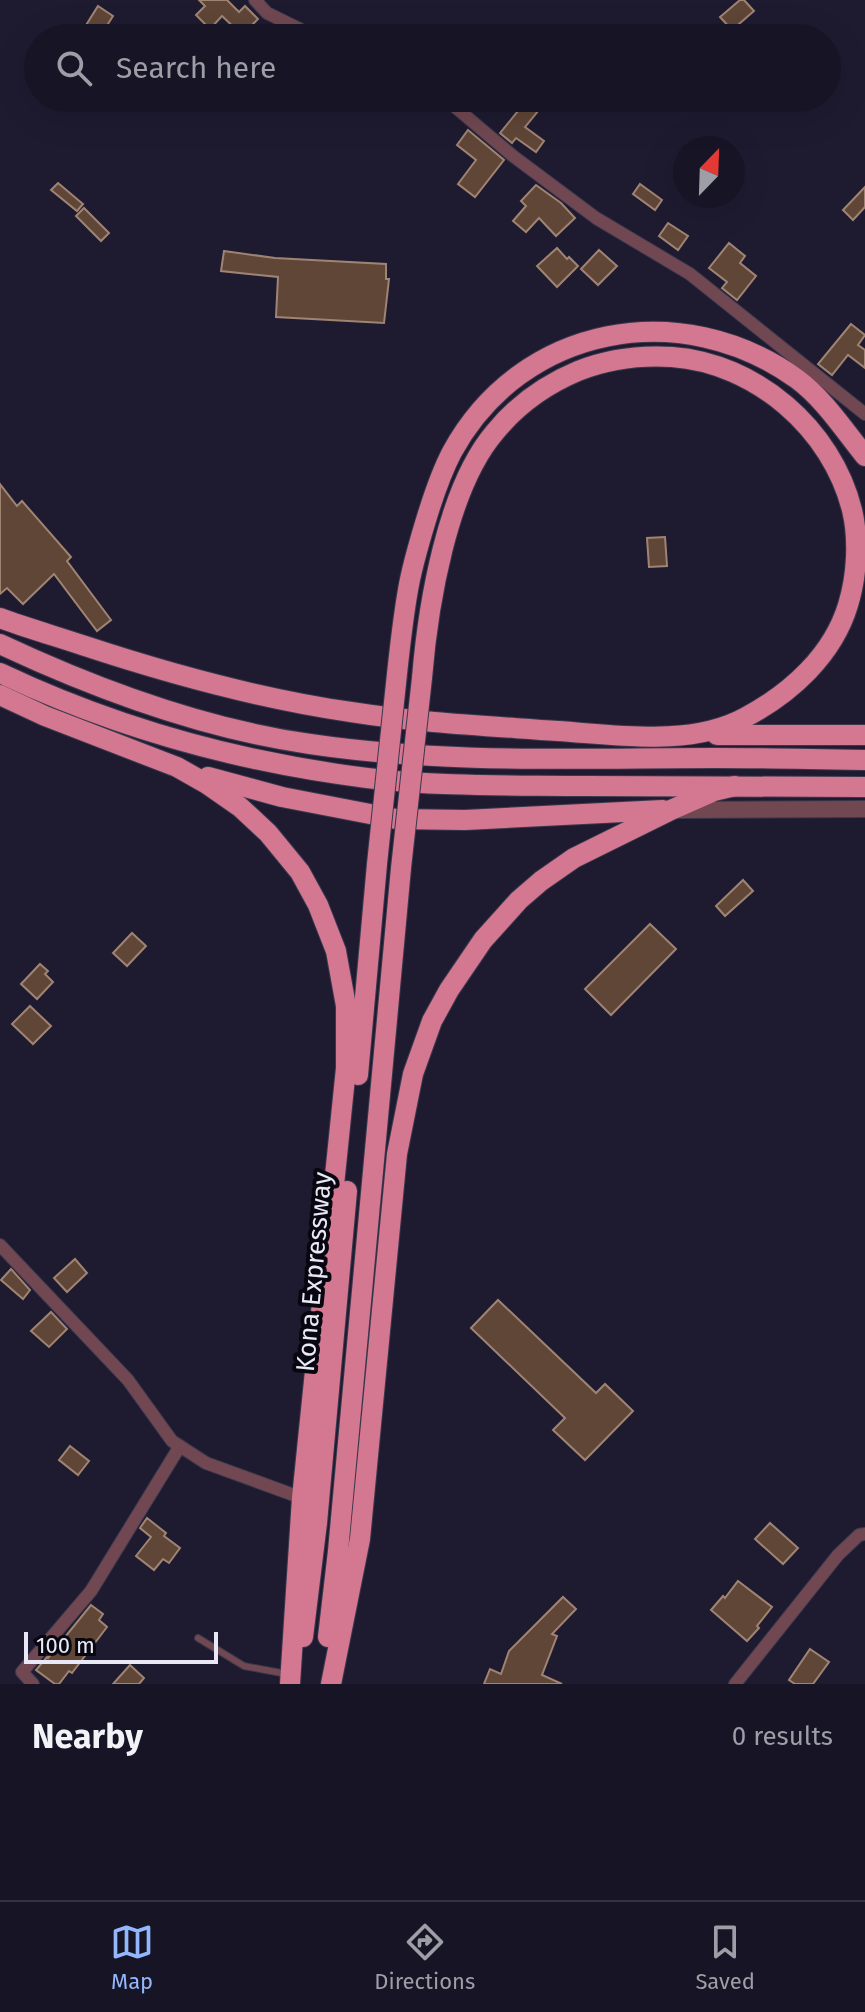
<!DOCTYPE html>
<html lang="en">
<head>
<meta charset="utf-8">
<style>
	:root { --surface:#161425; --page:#232132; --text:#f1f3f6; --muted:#9e9ea7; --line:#353342; --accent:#93b7fd }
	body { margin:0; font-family:"Fira Sans",sans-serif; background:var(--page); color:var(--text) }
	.compass { position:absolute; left:673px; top:136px; width:72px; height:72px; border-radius:50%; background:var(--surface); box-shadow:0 8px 32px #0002; rotate:23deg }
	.scale { position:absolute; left:24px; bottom:20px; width:194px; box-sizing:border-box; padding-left:8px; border:4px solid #e9e8f7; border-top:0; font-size:22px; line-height:28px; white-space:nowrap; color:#e9e8f7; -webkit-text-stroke:6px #080710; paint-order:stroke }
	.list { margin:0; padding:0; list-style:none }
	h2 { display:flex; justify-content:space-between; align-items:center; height:104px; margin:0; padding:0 32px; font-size:34px }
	h2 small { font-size:26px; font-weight:400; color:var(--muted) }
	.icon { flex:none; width:44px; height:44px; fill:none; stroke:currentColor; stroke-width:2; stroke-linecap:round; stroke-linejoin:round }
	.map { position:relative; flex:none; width:865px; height:1684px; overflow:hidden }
	.search { position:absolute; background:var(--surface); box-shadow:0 8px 32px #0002; left:24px; right:24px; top:24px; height:88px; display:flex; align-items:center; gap:20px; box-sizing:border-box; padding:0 28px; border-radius:44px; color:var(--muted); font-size:30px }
	.sheet { height:216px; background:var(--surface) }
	nav { display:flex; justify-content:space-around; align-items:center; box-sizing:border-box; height:112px; border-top:2px solid var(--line); background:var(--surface); font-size:22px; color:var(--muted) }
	nav a { display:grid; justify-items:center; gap:4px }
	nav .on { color:var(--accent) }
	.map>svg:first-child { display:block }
	.building { fill:#5f4637; stroke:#a08473; stroke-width:2 }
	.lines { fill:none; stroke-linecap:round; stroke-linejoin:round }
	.service-casing { stroke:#3a384d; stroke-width:8 }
	.minor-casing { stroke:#3a384d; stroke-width:14 }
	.tertiary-casing { stroke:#3a384d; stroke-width:18 }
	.trunk-casing { stroke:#3a384d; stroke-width:22 }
	.service { stroke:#714852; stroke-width:6 }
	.minor { stroke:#714852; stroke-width:12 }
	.tertiary { stroke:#714852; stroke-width:16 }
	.trunk { stroke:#d47790; stroke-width:20 }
	.trunk-bridge-casing { stroke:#3a384d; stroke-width:22; stroke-linecap:butt }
	.trunk-bridge { stroke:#d47790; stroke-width:20 }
	.labels { text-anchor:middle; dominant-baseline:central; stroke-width:8; stroke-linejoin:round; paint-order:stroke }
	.street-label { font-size:26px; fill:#e9e8f7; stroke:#080710 }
</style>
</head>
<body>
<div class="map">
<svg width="865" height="1684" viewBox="0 0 865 1684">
	<rect width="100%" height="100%" fill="#1e1b31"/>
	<g class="building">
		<polygon points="199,0 227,0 239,12 245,6 258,19 242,35 222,16 210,29 196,15 205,6"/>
		<polygon points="740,0 744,0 754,11 732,30 720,17"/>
		<polygon points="98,6 113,16 99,38 78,38"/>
		<polygon points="527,100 539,110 525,127 544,141 536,152 516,138 512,143 500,133"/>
		<polygon points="468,130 504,160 475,197 458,184 476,160 457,145"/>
		<polygon points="58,183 83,204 77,211 51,190"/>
		<polygon points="640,184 662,200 655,210 633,194"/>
		<polygon points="536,185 561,203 575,218 556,236 539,218 526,232 513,221 526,206 521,201"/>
		<polygon points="865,187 865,207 853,220 843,210"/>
		<polygon points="84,208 109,233 101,241 76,216"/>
		<polygon points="668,223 688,236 678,250 659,236"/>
		<polygon points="729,243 745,256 740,263 756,276 737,300 722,288 727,282 709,268"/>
		<polygon points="557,248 567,259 569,257 578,266 557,287 537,266"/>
		<polygon points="599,250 617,266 598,285 581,269"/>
		<polygon points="224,251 275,258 386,264 386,279 389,279 384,323 276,317 278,277 221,271"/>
		<polygon points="851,324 865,335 858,345 865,350 865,368 848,355 832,375 818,364"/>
		<polygon points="0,484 17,506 22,501 71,557 67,561 111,620 97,631 54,574 23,604 7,588 0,594"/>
		<polygon points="665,537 667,566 649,567 647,538"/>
		<polygon points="743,880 753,891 725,916 716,906"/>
		<polygon points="650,924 676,949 611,1015 585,989"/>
		<polygon points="132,933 146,946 127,966 113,953"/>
		<polygon points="40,964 48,971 45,974 53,982 37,999 21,984"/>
		<polygon points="30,1006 51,1026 33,1044 12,1024"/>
		<polygon points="75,1259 87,1273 67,1292 54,1278"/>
		<polygon points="11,1269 30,1290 23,1299 1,1280"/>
		<polygon points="498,1300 596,1393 605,1384 633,1411 585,1460 553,1430 565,1418 471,1328"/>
		<polygon points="51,1312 67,1329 49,1347 31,1331"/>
		<polygon points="70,1446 89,1461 78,1475 59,1460"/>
		<polygon points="147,1518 166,1533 164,1536 180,1548 169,1563 163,1559 154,1570 136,1556 151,1537 140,1528"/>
		<polygon points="770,1523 798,1548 783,1564 755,1539"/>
		<polygon points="738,1581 772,1607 757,1626 759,1628 747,1641 711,1610 723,1596 725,1598"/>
		<polygon points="563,1597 576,1609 552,1634 557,1636 542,1675 562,1684 484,1684 490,1669 501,1674 509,1651"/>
		<polygon points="91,1605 103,1614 99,1620 107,1627 72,1673 69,1671 59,1684 55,1684 36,1670 47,1657 48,1658"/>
		<polygon points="810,1649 829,1662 813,1684 795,1684 789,1680"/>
		<polygon points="130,1665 144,1678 139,1684 113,1684"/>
	</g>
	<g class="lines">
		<g class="service-casing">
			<polyline id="service" points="198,1638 244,1666 287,1674"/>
		</g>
		<g class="minor-casing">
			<g id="minor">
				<polyline points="255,0 267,13 318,38"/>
				<polyline points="442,98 448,101 513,156 596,218 690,274 865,414"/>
				<polyline points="0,1245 128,1380 172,1441 206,1463 302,1498"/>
				<polyline points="33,1684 22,1672 91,1591 180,1446"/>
				<polyline points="735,1684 838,1555 859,1535 865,1534"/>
			</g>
		</g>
		<g class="tertiary-casing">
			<polyline id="tertiary" points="679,810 865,809"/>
		</g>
		<g class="trunk-casing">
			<g id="trunk">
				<path d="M0,618C27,628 55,636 82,645C170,674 260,699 351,712C420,723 489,726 558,731C618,735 692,747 746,717C791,693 833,655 848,605C857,576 859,539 852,510C832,429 756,363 672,357C640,355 608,359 578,371C547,384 517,405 495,432C447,488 428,605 422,678"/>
				<path d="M0,644C96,689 204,729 310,744C445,764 578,758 714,758C764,758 815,759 865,760"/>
				<path d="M0,673C116,728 239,762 367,778C439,787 513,785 585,786C679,786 772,786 865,787"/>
				<path d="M397,674C400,646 403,618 408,590C412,566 419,543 426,520C433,497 441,473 452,452C522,324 682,296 797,379C824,399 844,430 865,456"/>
				<polyline points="0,695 45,716 177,767 207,784 240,807 268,833 300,872 318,905 336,951 346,1006 346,1068 302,1498 290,1684"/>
				<polyline points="717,735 865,735"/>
				<polyline points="208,777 282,797 396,819 465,820 663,810"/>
				<polyline points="358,1075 377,864"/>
				<polyline points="303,1637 317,1523 347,1191"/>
				<polyline points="328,1637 338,1551 401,868"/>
				<polyline points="331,1684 360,1539 397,1154 413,1074 432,1021 449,990 483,940 519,900 541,881 574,858 671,810 714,791 735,786"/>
			</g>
		</g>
		<use href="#service" class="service"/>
		<use href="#minor" class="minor"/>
		<use href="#tertiary" class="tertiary"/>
		<use href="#trunk" class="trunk"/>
		<g class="trunk-bridge-casing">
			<g id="trunk-bridge">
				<polyline points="377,864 397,674"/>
				<polyline points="401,868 422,678"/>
			</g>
		</g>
		<use href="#trunk-bridge" class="trunk-bridge"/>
	</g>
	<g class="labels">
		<g class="street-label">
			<text transform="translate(314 1272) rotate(-85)">Kona Expressway</text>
		</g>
	</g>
</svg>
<svg class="compass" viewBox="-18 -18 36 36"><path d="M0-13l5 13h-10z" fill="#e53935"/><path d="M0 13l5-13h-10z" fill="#9e9ea7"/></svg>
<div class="scale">100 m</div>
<div class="search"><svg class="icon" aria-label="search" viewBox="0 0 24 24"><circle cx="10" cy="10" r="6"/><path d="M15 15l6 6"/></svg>Search here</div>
</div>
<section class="sheet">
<h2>Nearby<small>0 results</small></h2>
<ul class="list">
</ul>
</section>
<nav>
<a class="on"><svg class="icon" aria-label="map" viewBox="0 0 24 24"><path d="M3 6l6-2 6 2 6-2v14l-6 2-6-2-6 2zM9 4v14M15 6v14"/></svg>Map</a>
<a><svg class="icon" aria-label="directions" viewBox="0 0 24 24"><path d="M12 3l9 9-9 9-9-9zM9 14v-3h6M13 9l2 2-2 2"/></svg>Directions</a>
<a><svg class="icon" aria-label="saved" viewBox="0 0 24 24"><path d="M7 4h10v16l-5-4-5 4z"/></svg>Saved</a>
</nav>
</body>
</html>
